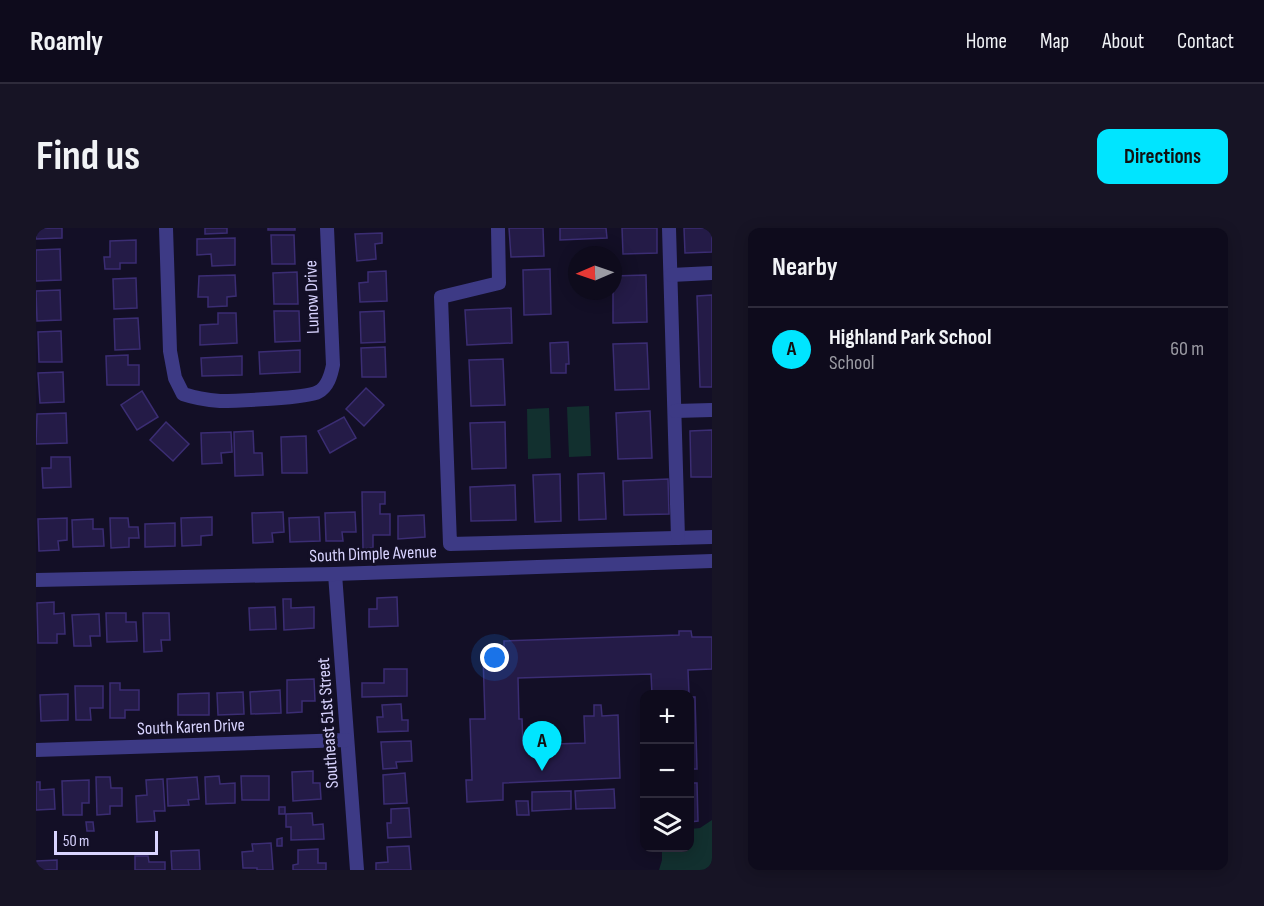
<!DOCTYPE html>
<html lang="en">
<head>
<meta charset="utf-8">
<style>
	:root { --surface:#0e0b1c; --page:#171425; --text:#f1f3f6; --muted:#9b9ba3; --line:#2e2b3b; --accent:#00e5ff }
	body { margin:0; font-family:"Sofia Sans Condensed",sans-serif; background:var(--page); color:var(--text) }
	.controls { position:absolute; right:18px; bottom:18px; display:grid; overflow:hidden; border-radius:12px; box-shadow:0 3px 15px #0003 }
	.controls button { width:54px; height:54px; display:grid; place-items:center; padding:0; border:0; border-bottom:2px solid var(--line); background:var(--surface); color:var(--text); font:30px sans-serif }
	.compass { position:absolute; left:532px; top:18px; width:54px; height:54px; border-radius:50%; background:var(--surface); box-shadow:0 3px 15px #0003; rotate:268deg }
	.scale { position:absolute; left:18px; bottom:15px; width:104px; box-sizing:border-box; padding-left:6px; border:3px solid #d9d4ff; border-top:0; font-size:16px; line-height:21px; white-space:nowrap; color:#d9d4ff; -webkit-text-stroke:4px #130f26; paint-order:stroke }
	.you { position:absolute; left:459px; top:430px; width:21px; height:21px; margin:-15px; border:4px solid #fff; border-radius:50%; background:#1a73e8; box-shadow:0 0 0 9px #1a73e833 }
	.badge { display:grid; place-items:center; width:39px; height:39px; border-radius:50%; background:var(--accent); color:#111; font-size:20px; font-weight:700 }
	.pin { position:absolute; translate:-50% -50px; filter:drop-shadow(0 2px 3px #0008) }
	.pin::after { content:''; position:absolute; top:32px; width:21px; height:18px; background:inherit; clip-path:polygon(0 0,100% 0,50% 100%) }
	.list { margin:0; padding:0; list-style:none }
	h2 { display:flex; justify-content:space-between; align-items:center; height:78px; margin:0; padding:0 24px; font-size:26px }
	h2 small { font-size:20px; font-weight:400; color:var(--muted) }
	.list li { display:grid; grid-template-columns:39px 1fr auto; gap:18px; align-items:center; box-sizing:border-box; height:84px; padding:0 24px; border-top:2px solid var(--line) }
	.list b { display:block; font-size:22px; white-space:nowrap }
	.list p { margin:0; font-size:20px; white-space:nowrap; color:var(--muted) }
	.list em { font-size:20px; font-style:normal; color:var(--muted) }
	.icon { flex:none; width:33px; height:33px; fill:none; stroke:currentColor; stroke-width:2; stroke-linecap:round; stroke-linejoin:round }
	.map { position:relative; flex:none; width:676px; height:642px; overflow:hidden; border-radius:12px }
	header { display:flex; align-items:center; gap:36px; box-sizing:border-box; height:84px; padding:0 30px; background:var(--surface); border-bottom:2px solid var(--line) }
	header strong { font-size:28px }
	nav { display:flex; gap:33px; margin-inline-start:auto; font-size:21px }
	.intro { display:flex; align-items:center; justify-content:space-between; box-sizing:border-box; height:144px; padding:0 36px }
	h1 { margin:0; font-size:42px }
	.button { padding:15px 27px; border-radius:12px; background:var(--accent); color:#111; font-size:21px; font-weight:700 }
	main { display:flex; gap:36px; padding:0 36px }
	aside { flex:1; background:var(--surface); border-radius:12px; box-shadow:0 3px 15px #0003 }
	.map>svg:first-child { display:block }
	.green { fill:#12302f }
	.building { fill:#241b47; stroke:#3b2d73; stroke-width:1.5 }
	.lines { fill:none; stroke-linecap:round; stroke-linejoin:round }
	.street { stroke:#3d3a85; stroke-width:14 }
	.labels { text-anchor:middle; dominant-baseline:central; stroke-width:6; stroke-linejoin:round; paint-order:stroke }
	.street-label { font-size:18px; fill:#d9d4ff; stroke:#130f26 }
</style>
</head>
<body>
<header>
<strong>Roamly</strong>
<nav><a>Home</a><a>Map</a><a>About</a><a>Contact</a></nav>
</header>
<div class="intro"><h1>Find us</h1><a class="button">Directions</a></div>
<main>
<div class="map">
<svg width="676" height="642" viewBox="0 0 676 642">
	<rect width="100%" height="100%" fill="#130f26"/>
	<g class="green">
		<polygon points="553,178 555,228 533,229 531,179"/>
		<polygon points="513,180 515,230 492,231 491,181"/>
		<polygon points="676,592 676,642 623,642 626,632 626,620 654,620 654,601 664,600"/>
	</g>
	<g class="building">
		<polygon points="0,0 26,0 26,10 0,11"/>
		<polygon points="169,0 191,0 191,5 169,6"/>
		<rect x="232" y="0" width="27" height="2"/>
		<polygon points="473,0 507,0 508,28 475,29"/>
		<polygon points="524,0 570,0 571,10 524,12"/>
		<polygon points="586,0 621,0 621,25 587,26"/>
		<polygon points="648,0 676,0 676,24 649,25"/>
		<polygon points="346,5 346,15 339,16 340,31 321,33 319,6"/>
		<polygon points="235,7 258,7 259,36 236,36"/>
		<polygon points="199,10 199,37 176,38 175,26 161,27 161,11"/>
		<polygon points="100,12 100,35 84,35 84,41 69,41 68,29 74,29 74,13"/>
		<polygon points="24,21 25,52 0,53 0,22"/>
		<polygon points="514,41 515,86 488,87 487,42"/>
		<polygon points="350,43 351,73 324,74 323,55 332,54 332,44"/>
		<polygon points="261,44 262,76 238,76 237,45"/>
		<polygon points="199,47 200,68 191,69 191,78 172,79 172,69 162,69 163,48"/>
		<polygon points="610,47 611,94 577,95 577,48"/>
		<polygon points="100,50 101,80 78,81 77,51"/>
		<polygon points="24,62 25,92 1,93 0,63"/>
		<polygon points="676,67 676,159 664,159 661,68"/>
		<polygon points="475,80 476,115 431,117 429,82"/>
		<polygon points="238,83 263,83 264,113 239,114"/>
		<polygon points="348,83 349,114 325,115 324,84"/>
		<polygon points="182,85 200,85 201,115 164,117 164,97 182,96"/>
		<polygon points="102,90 104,121 79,122 78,91"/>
		<polygon points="25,103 26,134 3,134 2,104"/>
		<polygon points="532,114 533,136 530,136 530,145 515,145 514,115"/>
		<polygon points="611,115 613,161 579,162 577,116"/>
		<polygon points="349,119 350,149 326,149 325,120"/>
		<polygon points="264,122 264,144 224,146 223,124"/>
		<polygon points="92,127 92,137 103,137 103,157 71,157 70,128"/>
		<polygon points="206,128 206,147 166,148 165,130"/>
		<polygon points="467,131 469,177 435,178 433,132"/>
		<polygon points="27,144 28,174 4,175 2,145"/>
		<polygon points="330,160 348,177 328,198 310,181"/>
		<polygon points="106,163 122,189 101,202 85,177"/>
		<polygon points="614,183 616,230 582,231 580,185"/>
		<polygon points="30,185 31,215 0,216 1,186"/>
		<polygon points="308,189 320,210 294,225 282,203"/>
		<polygon points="130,194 153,216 137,233 114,212"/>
		<polygon points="469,194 470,240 436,241 434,195"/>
		<polygon points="676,202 676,249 655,249 654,203"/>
		<polygon points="217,203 218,225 226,225 227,247 199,248 198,204"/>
		<polygon points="195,204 196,224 185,225 186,235 166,236 165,205"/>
		<polygon points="270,208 271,245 246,245 245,209"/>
		<polygon points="15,229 34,229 35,259 7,260 6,240 15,240"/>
		<polygon points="568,245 570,291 543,292 542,246"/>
		<polygon points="524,246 525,293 499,294 497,247"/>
		<polygon points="632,251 633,286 588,287 587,253"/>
		<polygon points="479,257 480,292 435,293 434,259"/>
		<polygon points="326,264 349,264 349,276 344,276 344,286 354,286 354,307 337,307 337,320 327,321"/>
		<polygon points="247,284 248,304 236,305 237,314 217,315 216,285"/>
		<polygon points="319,284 320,304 306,304 307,313 290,313 289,285"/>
		<polygon points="388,287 389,309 362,311 362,288"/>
		<polygon points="176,289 176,307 165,308 165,317 146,318 145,290"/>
		<polygon points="283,289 284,313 254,314 253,290"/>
		<polygon points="31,290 31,312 22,313 23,322 3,323 2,291"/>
		<polygon points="74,290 92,290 93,299 102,299 103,310 93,310 93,319 75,320"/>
		<polygon points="57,291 57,301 67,301 68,318 37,319 36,292"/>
		<polygon points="139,295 139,318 109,319 109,296"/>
		<polygon points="361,369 362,398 333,399 333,381 341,381 341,370"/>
		<polygon points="247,371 255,371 255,380 278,379 278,400 248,402"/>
		<polygon points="18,374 18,386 28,385 29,406 21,406 21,415 2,415 1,375"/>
		<polygon points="239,379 240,401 214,402 213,380"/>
		<polygon points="70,385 90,385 90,394 100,394 101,413 71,414"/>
		<polygon points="107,385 133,385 134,412 125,412 126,423 108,424"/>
		<polygon points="63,386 64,408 54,408 55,418 38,418 36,387"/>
		<polygon points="643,403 655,403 656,409 676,409 676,441 652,442 653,466 616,466 615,446 482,450 483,491 486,491 487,517 549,515 548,488 558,488 558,477 565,477 566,488 582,487 584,550 467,555 467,572 431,574 430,552 436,552 434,491 449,491 447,427 463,426 463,421 468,421 468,413 643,407"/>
		<polygon points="348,441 371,441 371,468 326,469 326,455 348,455"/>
		<polygon points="278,451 279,473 266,473 266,484 251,485 251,452"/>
		<polygon points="74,455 84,455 84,462 103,462 103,482 89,482 89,490 74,490"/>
		<polygon points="39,458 67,458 67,480 54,480 55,492 40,492"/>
		<polygon points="244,462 245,485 215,486 214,464"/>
		<polygon points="207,464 208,486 182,487 181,465"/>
		<polygon points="173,465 173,487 142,487 142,466"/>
		<polygon points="32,466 32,492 5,493 4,467"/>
		<polygon points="654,469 659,469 661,541 654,541"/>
		<polygon points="365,476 366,492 372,492 372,503 342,504 341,489 347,489 346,477"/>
		<polygon points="375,513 376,533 360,534 361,540 347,541 345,514"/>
		<polygon points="277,543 277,555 284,555 285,571 257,573 256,544"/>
		<polygon points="369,545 371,575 348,576 347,547"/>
		<polygon points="183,548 184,556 199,555 199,575 170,576 169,549"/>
		<polygon points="205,548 233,548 233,572 206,572"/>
		<polygon points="60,549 74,549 75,560 86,560 86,578 74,578 74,586 61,587"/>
		<polygon points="161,549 163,571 152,572 153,577 132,578 131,551"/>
		<polygon points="127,551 129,583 118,583 119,593 101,594 100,568 111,567 110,552"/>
		<polygon points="53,552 53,575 46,575 46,587 27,587 26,553"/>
		<polygon points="0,554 4,554 4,562 18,561 19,581 0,582"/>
		<polygon points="654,555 661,555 662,593 654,594"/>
		<polygon points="578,561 579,580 540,581 539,563"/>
		<polygon points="535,563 535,581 496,583 496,564"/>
		<polygon points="480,573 492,573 493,587 481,587"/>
		<rect x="243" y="579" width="6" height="7"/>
		<polygon points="373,580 375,609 352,610 351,595 355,595 355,581"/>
		<polygon points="276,585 277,597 287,596 288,611 255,612 255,599 250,599 250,586"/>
		<polygon points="50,594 57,594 58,603 51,603"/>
		<polygon points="246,610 246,618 241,618 241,611"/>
		<polygon points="235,615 237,642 221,642 221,640 207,640 206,624 217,623 216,616"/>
		<polygon points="373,618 375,642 340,642 340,635 352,634 351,619"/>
		<polygon points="282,621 282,635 290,635 290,642 257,642 257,637 262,636 262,622"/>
		<polygon points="163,622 164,642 136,642 135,623"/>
		<polygon points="99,628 112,628 113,634 129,634 129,642 99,642"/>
		<polygon points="21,632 21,642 0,642 0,633"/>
	</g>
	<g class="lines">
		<g class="street">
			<path d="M130,0L134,123L139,150L147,166C159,170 171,172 184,173C199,173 272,170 282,164C292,159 295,147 297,137L291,0"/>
			<polyline points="462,0 463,55 405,69 414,316 676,309"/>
			<polyline points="633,0 642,310"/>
			<polyline points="635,47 676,45"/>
			<polyline points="639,183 676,182"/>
			<polyline points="299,346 321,642"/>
			<polyline points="0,352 299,346 676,333"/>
			<polyline points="0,522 311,512"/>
		</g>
	</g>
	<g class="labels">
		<g class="street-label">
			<text transform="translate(276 69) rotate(-92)">Lunow Drive</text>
			<text transform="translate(337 326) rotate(-2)">South Dimple Avenue</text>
			<text transform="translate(292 495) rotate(-94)">Southeast 51st Street</text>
			<text transform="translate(155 499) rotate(-2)">South Karen Drive</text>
		</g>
	</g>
</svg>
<div class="controls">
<button>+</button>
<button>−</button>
<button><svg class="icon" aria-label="layers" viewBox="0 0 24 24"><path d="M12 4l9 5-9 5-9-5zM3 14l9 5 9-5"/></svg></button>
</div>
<svg class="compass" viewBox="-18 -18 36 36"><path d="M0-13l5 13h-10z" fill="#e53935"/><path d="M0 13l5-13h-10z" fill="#9b9ba3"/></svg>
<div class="scale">50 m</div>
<div class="you"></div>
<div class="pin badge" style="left:506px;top:543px">A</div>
</div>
<aside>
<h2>Nearby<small></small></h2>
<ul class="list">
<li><span class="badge">A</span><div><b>Highland Park School</b><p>School</p></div><em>60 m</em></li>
</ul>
</aside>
</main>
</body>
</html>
